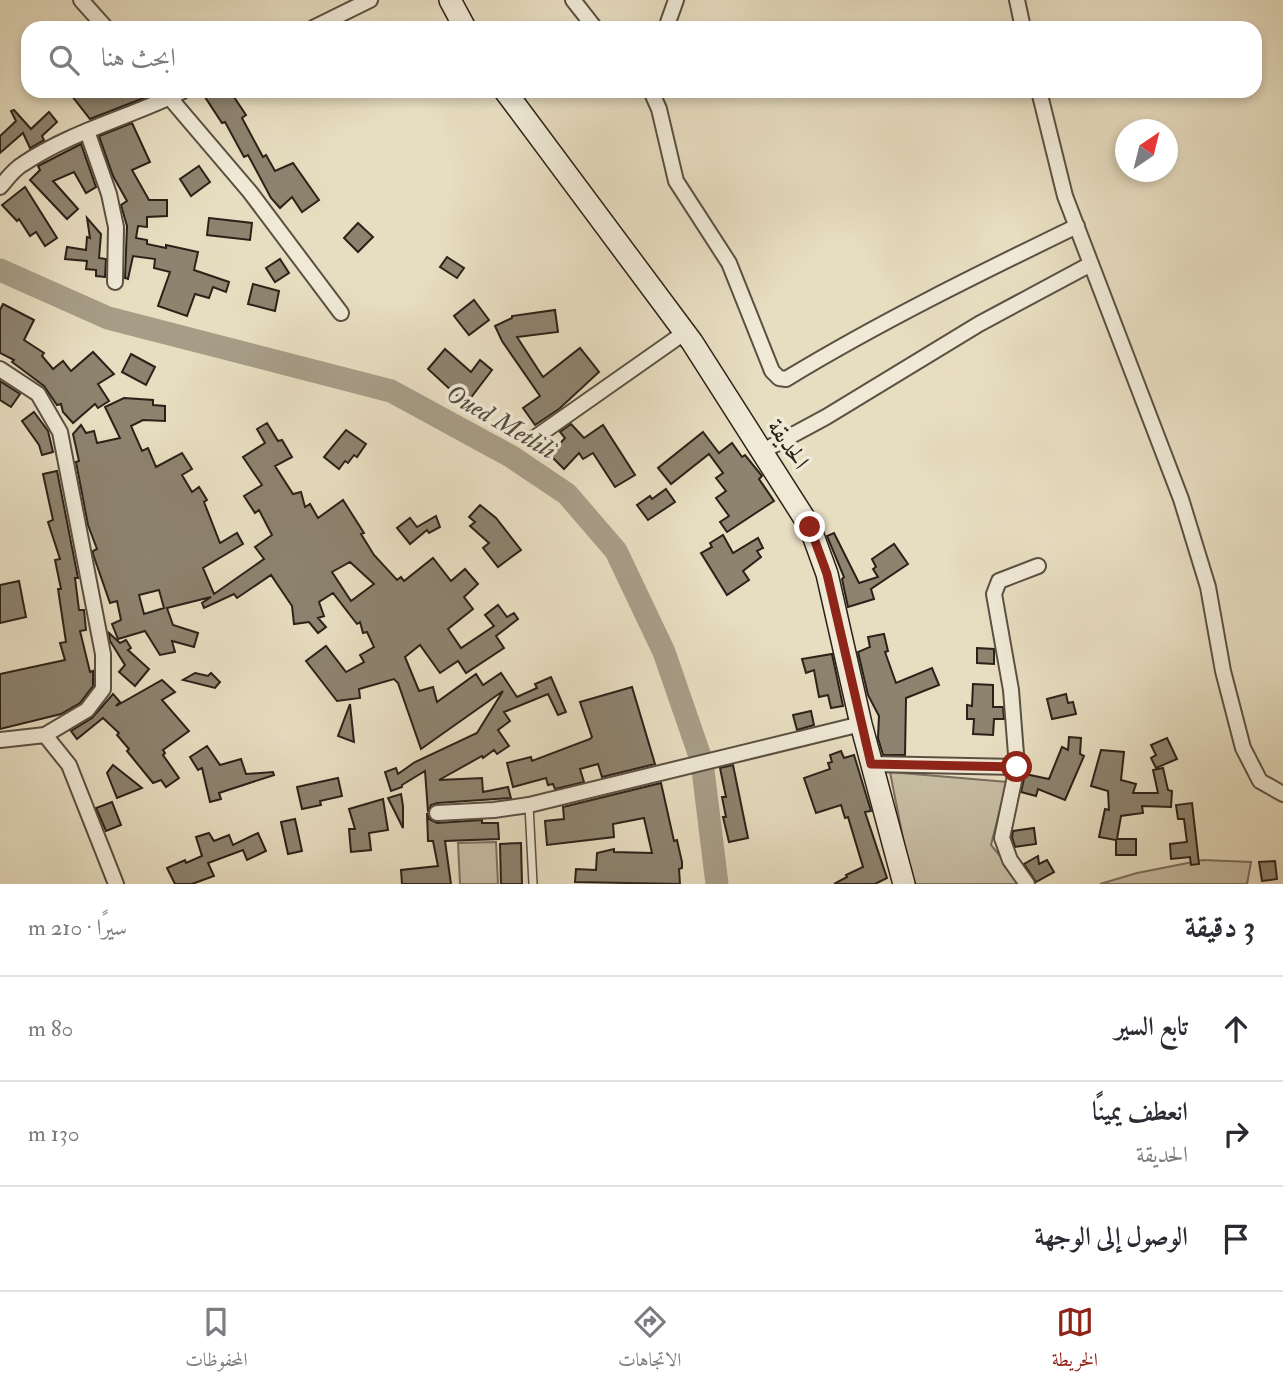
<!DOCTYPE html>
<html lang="ar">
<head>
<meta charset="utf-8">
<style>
	:root { --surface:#fff; --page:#f2f2f3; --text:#2b2b33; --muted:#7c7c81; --line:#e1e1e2; --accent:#8f2418 }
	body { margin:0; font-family:"IM FELL Double Pica",Amiri,serif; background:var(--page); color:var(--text); direction:rtl }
	.compass { position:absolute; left:1115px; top:119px; width:63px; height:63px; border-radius:50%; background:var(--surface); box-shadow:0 4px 10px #0003; rotate:35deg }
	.stop { position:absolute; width:21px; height:21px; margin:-16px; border:5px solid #8f2418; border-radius:50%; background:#fff }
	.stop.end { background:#8f2418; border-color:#fff; box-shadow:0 2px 7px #0008 }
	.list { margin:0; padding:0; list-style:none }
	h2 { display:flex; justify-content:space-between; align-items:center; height:91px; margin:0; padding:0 28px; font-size:30px }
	h2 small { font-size:23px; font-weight:400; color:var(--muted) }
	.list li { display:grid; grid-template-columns:46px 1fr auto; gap:21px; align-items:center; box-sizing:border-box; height:105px; padding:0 28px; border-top:2px solid var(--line) }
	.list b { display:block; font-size:26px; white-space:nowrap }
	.list p { margin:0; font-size:23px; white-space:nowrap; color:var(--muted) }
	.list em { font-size:23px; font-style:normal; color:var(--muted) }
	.icon { flex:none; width:38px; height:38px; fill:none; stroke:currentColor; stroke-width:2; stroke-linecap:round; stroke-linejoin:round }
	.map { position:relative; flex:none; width:1283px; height:884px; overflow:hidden; direction:ltr }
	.search { position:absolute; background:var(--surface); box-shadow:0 4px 10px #0003; left:21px; right:21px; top:21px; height:77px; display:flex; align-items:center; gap:18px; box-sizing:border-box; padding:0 24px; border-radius:21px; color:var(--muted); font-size:26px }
	.sheet { height:406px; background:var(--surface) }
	nav { display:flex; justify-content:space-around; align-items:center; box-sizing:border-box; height:98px; border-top:2px solid var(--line); background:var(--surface); font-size:19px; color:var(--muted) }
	nav a { display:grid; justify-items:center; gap:4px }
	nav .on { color:var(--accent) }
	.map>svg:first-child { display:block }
	.green { fill:#c7bda3; stroke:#7a6f5e; stroke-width:2 }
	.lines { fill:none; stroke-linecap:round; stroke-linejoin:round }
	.river { stroke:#a79d87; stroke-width:23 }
	.building { fill:#8d836f; stroke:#2c2118; stroke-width:2; fill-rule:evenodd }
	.lane-casing { stroke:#5b5042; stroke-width:10 }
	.street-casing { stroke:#5b5042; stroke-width:18 }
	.secondary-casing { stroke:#2c2118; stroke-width:24 }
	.lane { stroke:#efe9d6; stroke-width:7 }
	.street { stroke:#efe9d6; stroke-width:14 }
	.secondary { stroke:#efe9d6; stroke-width:21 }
	.route { stroke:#8f2418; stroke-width:9 }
	.labels { text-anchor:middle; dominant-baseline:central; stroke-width:7; stroke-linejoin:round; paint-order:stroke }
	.street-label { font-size:24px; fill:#2c2118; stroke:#efe9d6 }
	.water-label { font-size:26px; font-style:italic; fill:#574c3f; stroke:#efe9d6 }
</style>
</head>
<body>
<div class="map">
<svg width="1283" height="884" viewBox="0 0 1283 884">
	<rect width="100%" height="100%" fill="#e7ddc0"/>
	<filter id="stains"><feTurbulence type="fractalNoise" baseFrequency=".00286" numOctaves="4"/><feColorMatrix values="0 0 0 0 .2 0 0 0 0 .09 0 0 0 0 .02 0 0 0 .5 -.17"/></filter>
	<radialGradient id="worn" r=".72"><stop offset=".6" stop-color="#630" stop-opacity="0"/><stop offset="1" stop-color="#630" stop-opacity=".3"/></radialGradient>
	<g class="green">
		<polygon points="890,772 1007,782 991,845 1023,884 912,884"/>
		<polygon points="496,842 498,884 460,884 458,843"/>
		<polygon points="1203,860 1251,862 1247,884 1100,884 1137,873"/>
	</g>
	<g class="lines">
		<polyline class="river" points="0,270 108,318 391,391 512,457 567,494 616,551 664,652 702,762 717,884"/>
	</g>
	<g class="building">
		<polygon points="68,91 145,91 149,96 90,119"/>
		<polygon points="201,91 230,91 246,115 242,118 263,157 266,155 275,171 293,163 319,200 302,212 292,197 280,208 271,198 248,155 244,157 225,122 222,123"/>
		<polygon points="14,110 31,129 49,112 57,122 42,136 44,140 30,148 23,133 0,153 0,136 16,121 11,111"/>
		<polygon points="132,123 150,162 132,170 149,200 167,200 167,216 147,217 147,227 138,226 136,238 147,240 147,244 166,248 166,245 198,252 194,270 229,282 226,292 213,287 209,298 195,294 187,316 158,306 170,272 154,268 155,259 133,256 128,279 125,278 127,226 121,205 127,201 113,176 99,136"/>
		<polygon points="81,144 96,187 86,193 74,172 53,181 78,209 67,219 30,180 40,170 38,166"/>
		<polygon points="199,166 210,182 191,196 180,179"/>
		<polygon points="25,187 57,238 45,246 36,232 30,236 19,219 17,221 2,205"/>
		<polygon points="87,218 101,234 99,258 106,259 105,277 96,276 96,270 86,269 87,261 65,259 67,247 86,250 87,237 90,238"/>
		<polygon points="209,218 252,223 250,240 207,235"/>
		<polygon points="358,223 373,237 358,252 344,238"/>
		<polygon points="447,257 464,268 457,278 440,267"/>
		<polygon points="280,259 289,273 275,282 266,268"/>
		<polygon points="253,284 279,291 275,311 248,304"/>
		<polygon points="474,300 489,320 469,335 454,316"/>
		<polygon points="3,304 34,320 24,340 44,353 42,356 53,369 63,361 71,371 93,352 114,374 98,384 109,401 98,408 95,404 73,423 63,412 61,404 57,405 44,386 12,362 14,360 0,353 0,310"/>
		<polygon points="555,310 558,332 517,337 543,377 580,348 599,372 559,409 535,425 523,408 540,396 502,341 495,326 512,318 512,316"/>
		<polygon points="445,349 471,372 480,360 492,370 466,404 428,369"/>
		<polygon points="131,354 155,367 146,385 122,372"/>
		<polygon points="0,381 20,394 11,407 0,400"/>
		<path d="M124,398L153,400V405L165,406V421L143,420L131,426L142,451L148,448L156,467L182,453L192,469L182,475L192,492L199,487L207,500L204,502L220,543L237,533L243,544L203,568L214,594L264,559L255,547L272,535L259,510L255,513L244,496L262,485L243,457L265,443L257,429L267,423L278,441L282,440L292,457L275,466L293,494L301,492L305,507L310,504L318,518L343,500L364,533L361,534L374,555L397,580L401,577L404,581L433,558L451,581L465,569L478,584L464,597L473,609L448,629L461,648L494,626L485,615L498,605L507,617L514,613L518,619L496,636L504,648L466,673L458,661L440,673L420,645L405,657L419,691L433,687L437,702L476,674L483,685L501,673L517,697L537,688L535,684L551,677L566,712L558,715L548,694L504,712L510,721L498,730L509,746L497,754L494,750L483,758L482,756L439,780L482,778L483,792L508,787L511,798L437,803L431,805L428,812L425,771L402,785V787L391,791L385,772L396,768L398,774L415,762L477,733L503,691L421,749L398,683L394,679L359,689L360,698L337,701L306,661L326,646L346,672L364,662L360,655L374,647L367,632L363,633L360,622L357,624L333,593L319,602L324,616L318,618L326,627L318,633L309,622L294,624L292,606L271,575L237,598L234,594L204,608L202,603L211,597L167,608L173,625L198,633L194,647L172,641L175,652L160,655L145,631L118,639L112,624L121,620L117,601L110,603L93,554V551L97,549L88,525L76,462L79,461L73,434L81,425L86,433L94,431L97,443L120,438L105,407ZM350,562L374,584L351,601L332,572ZM159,590L164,608L144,614L139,595Z"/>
		<polygon points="34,412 48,431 53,452 42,455 39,445 22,421"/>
		<polygon points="571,424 584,438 603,425 635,475 615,487 593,453 583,459 579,453 564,469 550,455 565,438 560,432"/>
		<polygon points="346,430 366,444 357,457 354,455 348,463 345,461 339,469 324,457"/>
		<polygon points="703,432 719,453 732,443 742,457 745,455 762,476 759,479 774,501 727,532 720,522 729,516 716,498 726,491 716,478 723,473 709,454 671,484 658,468"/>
		<polygon points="57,471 78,578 75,578 79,610 84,610 86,630 80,631 90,672 93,671 93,686 80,703 61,714 0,729 0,674 65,660 60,643 66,642 58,589 61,589 55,560 60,559 48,522 53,520 43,474"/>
		<polygon points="666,489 675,502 648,520 637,505 650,496 652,499"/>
		<polygon points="480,505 496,518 521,550 498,567 483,548 489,543 470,526 475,522 469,517"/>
		<polygon points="436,516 440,527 429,533 427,530 410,544 397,528 410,518 417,527"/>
		<polygon points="834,533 859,583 878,577 873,569 876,567 872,559 894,544 908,564 871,589 874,599 848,607 842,579 844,577 827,536"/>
		<polygon points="723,535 733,553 758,538 763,548 757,551 761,557 743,571 749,580 727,595 701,553 712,547 710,543"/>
		<polygon points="19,581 26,617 0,623 0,585"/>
		<polygon points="109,633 120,643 126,640 131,648 128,650 149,669 135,686 119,672 125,665 110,641"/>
		<polygon points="884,634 888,651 885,652 896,683 932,668 939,685 906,698 905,755 883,755 878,738 879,716 868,695 858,652 870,647 868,637"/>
		<polygon points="977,648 994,649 994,664 977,663"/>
		<polygon points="832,654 843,706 831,708 828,695 819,697 814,670 806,673 802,659"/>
		<polygon points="195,673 208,676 211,673 220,682 215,688 183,680"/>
		<polygon points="162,680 175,692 162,700 189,731 163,750 165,753 163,755 179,778 166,787 161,780 153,783 127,751 129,749 117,735 119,733 103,718 77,739 71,731 92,718 113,694 120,702 116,706"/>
		<polygon points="973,684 993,685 993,707 1003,707 1004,719 994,719 993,735 973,734 974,719 967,719 967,705 972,706"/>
		<polygon points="632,687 655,764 602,777 598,764 580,769 584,782 555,789 553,784 548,785 546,778 513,787 507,763 531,757 532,761 590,739 592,737 580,702"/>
		<polygon points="1066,694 1068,703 1073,702 1076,714 1052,719 1047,699"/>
		<polygon points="350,704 354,742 338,736"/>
		<polygon points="811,711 814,725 797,730 793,715"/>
		<polygon points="1069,737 1081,738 1080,754 1084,756 1065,800 1038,789 1036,796 1021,792 1025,774 1049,779 1062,747 1068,750"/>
		<polygon points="1167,738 1177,759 1156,768 1151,758 1156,755 1151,745"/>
		<polygon points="207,746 220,765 241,759 246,774 273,772 274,775 219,793 221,799 210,802 202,768 198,770 190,757"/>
		<polygon points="1101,750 1124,752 1121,780 1136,784 1133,793 1158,793 1153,770 1163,768 1168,790 1172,791 1171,807 1142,806 1143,813 1121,816 1117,839 1136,839 1136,855 1116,855 1116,840 1099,837 1105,809 1109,810 1108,791 1091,786"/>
		<polygon points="841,751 844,758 854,755 871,811 865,812 887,878 875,884 834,884 847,877 846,875 863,867 848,817 845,818 841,805 816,813 804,778 830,769 828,763 832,762 830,755"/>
		<polygon points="113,765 142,788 117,798 107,773"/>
		<polygon points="733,765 748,838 729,842 723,817 726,817 722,797 726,797 720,768"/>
		<polygon points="338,778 342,796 320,801 321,805 302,809 297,787"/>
		<polygon points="661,783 674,841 677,840 682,862 682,868 679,869 680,884 575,882 576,869 596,870 597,853 614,849 614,852 652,853 644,818 613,824 614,837 547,845 545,821 564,819 563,807"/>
		<polygon points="401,794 403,806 403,828 388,798"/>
		<polygon points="383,799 388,830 369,833 371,850 351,852 349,829 355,829 349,809"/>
		<polygon points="112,802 121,825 106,831 96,808"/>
		<polygon points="1192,803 1199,864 1191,865 1190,857 1171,859 1170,844 1187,842 1184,819 1178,819 1176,805"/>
		<polygon points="427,813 429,819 437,823 482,820 482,823 498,823 499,839 445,841 451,884 402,884 401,870 438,866 433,841 428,841"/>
		<polygon points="295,819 302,851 288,854 281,822"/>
		<polygon points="1034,828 1036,844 1015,847 1012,837 1013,831"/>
		<polygon points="209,833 214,841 229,835 233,845 258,833 266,851 247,860 243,850 208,863 214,876 192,884 175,884 167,868 185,860 186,863 202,856 196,837"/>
		<polygon points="521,843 522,884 501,884 500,844"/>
		<polygon points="1038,856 1039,864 1047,860 1054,872 1036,882 1024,864"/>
		<polygon points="1275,861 1277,879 1262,881 1259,862"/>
	</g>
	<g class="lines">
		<g class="lane-casing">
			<polyline id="lane" points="529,805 533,884"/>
		</g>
		<g class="street-casing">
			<g id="street">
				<polyline points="81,0 106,28"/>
				<polyline points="573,0 595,28"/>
				<polyline points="1017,0 1023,28"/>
				<polyline points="313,28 370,0"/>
				<polyline points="666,28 676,0"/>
				<polyline points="164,91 250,192 341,313"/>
				<path d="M651,91L659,109L676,181L729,263L772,371L779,378L786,379C880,322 978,274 1077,226"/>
				<polyline points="1039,91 1065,196 1181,499 1208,587 1223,671 1243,748 1260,781 1283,794"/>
				<polyline points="87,131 109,194 116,227 115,282"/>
				<path d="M0,187C7,179 14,169 23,164C72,131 131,117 183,91"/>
				<polyline points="0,369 38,394 60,432 103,654 103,689 87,710 45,735 0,740"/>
				<polyline points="533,439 684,333"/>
				<polyline points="761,452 826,417 979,324 1089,265"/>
				<polyline points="45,735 69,765 116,884"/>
				<polyline points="871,764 1017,767 1011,690 994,594 999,581 1038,566"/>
				<polyline points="1017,767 1002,838 1010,860 1027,884"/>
				<polyline points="437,813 494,810 529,805 861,724"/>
			</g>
		</g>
		<g class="secondary-casing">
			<g id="secondary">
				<polyline points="450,0 465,28"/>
				<polyline points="505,91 692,342 810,527 827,574 861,724 904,884"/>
			</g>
		</g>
		<use href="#lane" class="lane"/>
		<use href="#street" class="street"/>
		<use href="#secondary" class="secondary"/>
	</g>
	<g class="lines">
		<polyline class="route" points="810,527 827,574 871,764 1017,767"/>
	</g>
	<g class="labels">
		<g class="street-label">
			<text transform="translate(788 444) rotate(56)">الحديقة</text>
		</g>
		<g class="water-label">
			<text transform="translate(501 422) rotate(30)">Oued Metlili</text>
		</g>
	</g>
	<rect width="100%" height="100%" filter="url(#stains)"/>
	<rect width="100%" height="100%" fill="url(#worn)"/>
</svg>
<svg class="compass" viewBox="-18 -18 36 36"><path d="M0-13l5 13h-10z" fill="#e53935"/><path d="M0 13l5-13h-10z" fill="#7c7c81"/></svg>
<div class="stop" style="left:1017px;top:767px"></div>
<div class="stop end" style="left:810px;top:527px"></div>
<div class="search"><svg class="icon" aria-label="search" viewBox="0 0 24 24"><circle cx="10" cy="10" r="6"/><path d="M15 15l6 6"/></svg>ابحث هنا</div>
</div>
<section class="sheet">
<h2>3 دقيقة<small>سيرًا · 210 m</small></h2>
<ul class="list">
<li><svg class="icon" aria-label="ahead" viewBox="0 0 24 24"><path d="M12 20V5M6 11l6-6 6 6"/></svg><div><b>تابع السير</b></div><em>80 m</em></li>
<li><svg class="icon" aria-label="right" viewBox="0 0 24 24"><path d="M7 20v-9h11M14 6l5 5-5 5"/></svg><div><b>انعطف يمينًا</b><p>الحديقة</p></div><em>130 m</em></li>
<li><svg class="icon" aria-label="arrive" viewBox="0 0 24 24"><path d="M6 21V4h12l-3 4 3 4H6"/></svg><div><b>الوصول إلى الوجهة</b></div></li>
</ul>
</section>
<nav>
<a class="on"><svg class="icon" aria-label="map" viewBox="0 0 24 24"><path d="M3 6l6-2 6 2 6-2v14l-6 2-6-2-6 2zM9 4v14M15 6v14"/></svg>الخريطة</a>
<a><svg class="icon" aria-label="directions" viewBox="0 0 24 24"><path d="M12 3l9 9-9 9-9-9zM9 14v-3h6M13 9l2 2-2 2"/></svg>الاتجاهات</a>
<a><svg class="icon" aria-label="saved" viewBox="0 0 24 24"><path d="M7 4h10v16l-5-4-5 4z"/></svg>المحفوظات</a>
</nav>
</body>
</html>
